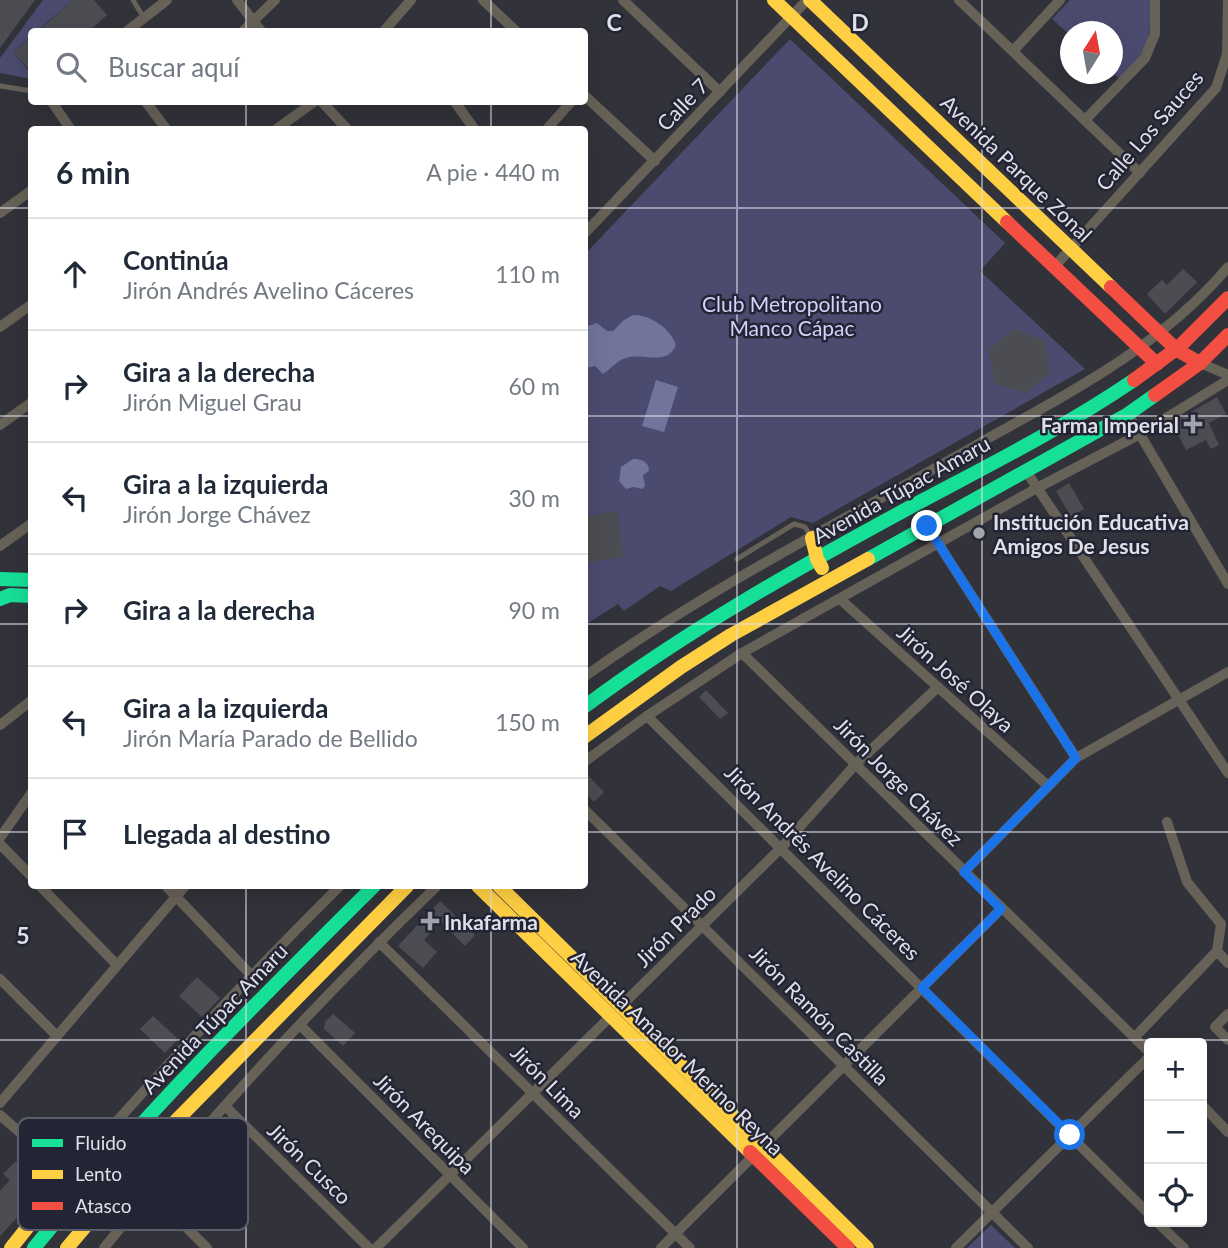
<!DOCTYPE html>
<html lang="es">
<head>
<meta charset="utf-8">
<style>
	:root { --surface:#fff; --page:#f2f2f3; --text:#1f2937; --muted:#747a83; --line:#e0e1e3 }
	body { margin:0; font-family:Lato,sans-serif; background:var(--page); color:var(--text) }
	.controls { position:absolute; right:21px; bottom:21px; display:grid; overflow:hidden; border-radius:7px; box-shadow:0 7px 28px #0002 }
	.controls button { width:63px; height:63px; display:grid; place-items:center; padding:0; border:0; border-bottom:2px solid var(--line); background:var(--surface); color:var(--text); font:35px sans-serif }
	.compass { position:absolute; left:1060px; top:21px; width:63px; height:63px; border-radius:50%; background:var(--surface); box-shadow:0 7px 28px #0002; rotate:11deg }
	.stop { position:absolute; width:21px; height:21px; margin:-16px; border:5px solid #1a73e8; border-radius:50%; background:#fff }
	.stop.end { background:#1a73e8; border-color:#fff; box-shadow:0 2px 7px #0008 }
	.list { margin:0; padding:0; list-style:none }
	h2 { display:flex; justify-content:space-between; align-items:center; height:91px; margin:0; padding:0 28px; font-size:30px }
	h2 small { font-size:23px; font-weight:400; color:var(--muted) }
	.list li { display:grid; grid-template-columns:46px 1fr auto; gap:21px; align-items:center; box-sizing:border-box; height:112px; padding:0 28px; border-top:2px solid var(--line) }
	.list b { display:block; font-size:26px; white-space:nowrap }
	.list p { margin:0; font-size:23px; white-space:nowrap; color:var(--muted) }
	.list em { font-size:23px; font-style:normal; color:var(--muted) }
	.icon { flex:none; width:38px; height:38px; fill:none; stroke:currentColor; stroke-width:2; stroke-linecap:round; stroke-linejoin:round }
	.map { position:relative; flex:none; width:1228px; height:1248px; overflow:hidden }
	.search { position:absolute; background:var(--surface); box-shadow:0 7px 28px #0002; left:28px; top:28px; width:560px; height:77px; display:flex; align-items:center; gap:18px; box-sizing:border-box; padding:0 24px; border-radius:7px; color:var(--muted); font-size:26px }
	.panel { position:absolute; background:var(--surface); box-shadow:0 7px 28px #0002; left:28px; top:126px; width:560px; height:763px; border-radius:7px }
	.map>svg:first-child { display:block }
	.green { fill:#4a4b6f }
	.water { fill:#72749b }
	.building { fill:#4c4c53 }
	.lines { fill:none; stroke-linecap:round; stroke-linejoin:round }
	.lane { stroke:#676258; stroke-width:5 }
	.street { stroke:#676258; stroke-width:10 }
	.fast { stroke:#16e098; stroke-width:14 }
	.slow { stroke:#ffcf43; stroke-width:14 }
	.jam { stroke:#f24e42; stroke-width:14 }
	.route { stroke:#1a73e8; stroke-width:9 }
	.grid { fill:none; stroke:#e0e0eb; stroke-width:2; stroke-opacity:0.55 }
	.poi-dot { fill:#a3a3ad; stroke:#242534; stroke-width:2.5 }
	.labels { text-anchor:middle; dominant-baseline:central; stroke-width:5; stroke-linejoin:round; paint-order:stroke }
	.street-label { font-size:21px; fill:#e0e0eb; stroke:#242534 }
	.park-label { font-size:21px; fill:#d0d2fc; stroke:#242534 }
	.poi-label { font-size:21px; font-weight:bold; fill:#e0e0eb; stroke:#242534; text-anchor:start }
	.key { fill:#242534; stroke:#5c5d6b; stroke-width:2 }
	.key-label { font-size:19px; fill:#e0e0eb }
	.grid-label { font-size:23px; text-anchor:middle; font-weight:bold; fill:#e0e0eb; stroke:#242534; stroke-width:5; stroke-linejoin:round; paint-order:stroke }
</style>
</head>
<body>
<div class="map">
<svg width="1228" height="1248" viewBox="0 0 1228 1248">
	<rect width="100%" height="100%" fill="#32323a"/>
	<g class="green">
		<polygon points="43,0 73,0 37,31 32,32 31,36 13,52 31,74 31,79 0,73 0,58"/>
		<path d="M1070,0H1151C1149,46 1153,45 1120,79L1113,73L1112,32H1070V35L1052,19Z"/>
		<polygon points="790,39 1005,243 980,271 1085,369 813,523 791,517 671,591 660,586 624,611 618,604 585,625 585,254"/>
		<polygon points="991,1225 1015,1248 967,1248"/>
	</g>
	<g class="water">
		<path d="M633,315C651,315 670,328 676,345C667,367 643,352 626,358C616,361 611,369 603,374L595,366L585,368V327L597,323L607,331H613L624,320Z"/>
		<polygon points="656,380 678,387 664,432 642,426"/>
		<path d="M633,459C641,459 649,461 649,471L643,475L645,486L642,489L634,487L626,489L619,481L621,467Z"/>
	</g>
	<g class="building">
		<polygon points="0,0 35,0 0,48"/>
		<polygon points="73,0 94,0 107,15 88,32 37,32"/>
		<polygon points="32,36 32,73 13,52"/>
		<polygon points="1183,269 1197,282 1165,314 1147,294 1162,280 1167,285"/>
		<polygon points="1013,329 1045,340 1050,373 1026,393 994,383 989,349"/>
		<polygon points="1217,397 1226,414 1209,423 1219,445 1211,449 1206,440 1186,450 1172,423"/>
		<polygon points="1069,483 1084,509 1071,517 1056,491"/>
		<polygon points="617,511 624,557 584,563 584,516"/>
		<polygon points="706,690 728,713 720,719 699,697"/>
		<polygon points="584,771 604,792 594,802 584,792"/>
		<polygon points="440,901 475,935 465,946 440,921 424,940 437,952 423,968 398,946"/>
		<polygon points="197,977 220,998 202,1017 179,996"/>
		<polygon points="333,1014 355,1033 343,1046 324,1029 325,1022"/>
		<polygon points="153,1016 178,1039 165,1053 140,1029"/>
		<polygon points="16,1161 45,1187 0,1236 0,1191 10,1180 3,1174"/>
	</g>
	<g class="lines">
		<g class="lane">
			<polyline points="133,0 144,18"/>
			<polyline points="0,86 32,91"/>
			<polyline points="737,559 794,524 805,527 810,535"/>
			<polyline points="87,1133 108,1132"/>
			<polyline points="74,1147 79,1163"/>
		</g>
		<g class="street">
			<polyline points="237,0 262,32"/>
			<polyline points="483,0 517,32"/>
			<polyline points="623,0 720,92"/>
			<polyline points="959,0 1140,173"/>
			<polyline points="126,32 167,0"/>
			<polyline points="242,32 275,0"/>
			<polyline points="383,32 411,0"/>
			<polyline points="1013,51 1060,0"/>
			<polyline points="584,95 655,161"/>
			<polyline points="52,102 71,130"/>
			<polyline points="146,102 167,130"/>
			<polyline points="322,102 348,130"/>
			<polyline points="455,102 475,130"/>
			<polyline points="1085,120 1145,58 1155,34 1155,0"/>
			<polyline points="275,130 314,102"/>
			<polyline points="546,130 571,102"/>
			<polyline points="0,213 32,190"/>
			<polyline points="584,234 807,0"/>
			<polyline points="1055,266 1216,88 1227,54 1228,0"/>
			<polyline points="0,327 32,304"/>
			<polyline points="1200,363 1228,375"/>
			<polyline points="1128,414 1228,584"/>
			<polyline points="0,425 32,402"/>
			<polyline points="1026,471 1228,773"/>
			<polyline points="927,526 1076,758"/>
			<polyline points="0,546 32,523"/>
			<polyline points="840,599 1048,786"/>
			<polyline points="742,653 1149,1052"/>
			<path d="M584,677C708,588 846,519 978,444C1067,394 1161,347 1228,267"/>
			<polyline points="647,716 1149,1214"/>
			<polyline points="0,725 32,700"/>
			<polyline points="584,762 647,716 742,653 1037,488 1140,434 1228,380"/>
			<polyline points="584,809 1028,1248"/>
			<polyline points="1167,822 1187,882 1221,924"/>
			<polyline points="0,838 32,792"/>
			<polyline points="0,844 32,877"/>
			<polyline points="964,872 1076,758 1228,672"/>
			<polyline points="40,886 117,965"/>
			<polyline points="166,886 251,975"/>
			<polyline points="1221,924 1217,951 1228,963"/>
			<polyline points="379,942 690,1248"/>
			<polyline points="0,979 57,1036"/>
			<polyline points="1228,1014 1215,1027 1228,1040"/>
			<polyline points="300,1025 523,1248"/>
			<polyline points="1135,1037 1217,951"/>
			<polyline points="0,1103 185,886"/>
			<polyline points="1202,1105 1228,1132"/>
			<polyline points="225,1106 369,1248"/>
			<path d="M0,1115L69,1175C157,1075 246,979 340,886"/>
			<polyline points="150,1191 207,1248"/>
			<polyline points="1157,1222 1184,1248"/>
			<path d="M104,1248C207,1120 319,1000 437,886"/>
			<polyline points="376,1248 781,848 855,765 938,687"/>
			<polyline points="661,1248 1001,909"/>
			<polyline points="956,1248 1149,1057"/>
		</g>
		<g class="fast">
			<polyline points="868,559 1128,414 1155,395"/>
			<polyline points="0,579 32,580"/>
			<polyline points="0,599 10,595 32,596"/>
			<path d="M584,707C689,629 801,566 916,504C989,465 1065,427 1134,380"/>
			<path d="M34,1248C139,1119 256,1003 374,886"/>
		</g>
		<g class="slow">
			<polyline points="774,0 1007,222"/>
			<polyline points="810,0 1111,287"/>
			<polyline points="812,538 817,559 822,568"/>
			<polyline points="584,737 681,667 731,635 868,559"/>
			<polyline points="478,886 750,1152"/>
			<polyline points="499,886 867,1248"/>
			<polyline points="11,1248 69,1175 84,1187"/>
			<polyline points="67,1248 167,1130 407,886"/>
		</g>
		<g class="jam">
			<polyline points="1007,222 1157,364"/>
			<polyline points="1111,287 1177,350 1200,363"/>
			<polyline points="1134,380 1179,347 1228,298"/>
			<polyline points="1155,395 1200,363 1228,335"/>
			<polyline points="750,1152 848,1248"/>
		</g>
	</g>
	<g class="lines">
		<polyline class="route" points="927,526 1076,758 964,872 1001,909 922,988 1070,1135"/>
	</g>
	<path class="grid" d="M246,0V32M491,0V32M737,0V1248M982,0V1248M246,102V130M491,102V130M0,208H32M584,208H1228M0,416H32M584,416H1228M0,624H32M584,624H1228M0,832H32M584,832H1228M246,886V1248M491,886V1248M0,1040H1228"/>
	<g class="poi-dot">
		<path d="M1189.5 413.5h7v7h7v7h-7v7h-7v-7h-7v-7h7z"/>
		<circle cx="979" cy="533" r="7"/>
		<path d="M426.5 910.5h7v7h7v7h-7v7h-7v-7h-7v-7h7z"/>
	</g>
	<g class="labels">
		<g class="street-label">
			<text transform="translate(682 104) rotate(-46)">Calle 7</text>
			<text transform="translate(1149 130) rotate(-49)">Calle Los Sauces</text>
			<text transform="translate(1017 168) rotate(44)">Avenida Parque Zonal</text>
			<text transform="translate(901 489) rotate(-29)">Avenida Túpac Amaru</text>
			<text transform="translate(956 678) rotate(42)">Jirón José Olaya</text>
			<text transform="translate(899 781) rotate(45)">Jirón Jorge Chávez</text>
			<text transform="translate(823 862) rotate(45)">Jirón Andrés Avelino Cáceres</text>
			<text transform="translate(675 926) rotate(-45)">Jirón Prado</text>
			<text transform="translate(820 1015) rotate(45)">Jirón Ramón Castilla</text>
			<text transform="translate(214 1018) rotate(-46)">Avenida Túpac Amaru</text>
			<text transform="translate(678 1052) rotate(44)">Avenida Amador Merino Reyna</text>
			<text transform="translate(548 1081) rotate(45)">Jirón Lima</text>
			<text transform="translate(425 1123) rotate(45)">Jirón Arequipa</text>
			<text transform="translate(310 1163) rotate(44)">Jirón Cusco</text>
		</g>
		<g class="park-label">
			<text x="792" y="303">Club Metropolitano<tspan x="792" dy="24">Manco Cápac</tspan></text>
		</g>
		<g class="poi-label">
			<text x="1179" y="424" text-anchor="end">Farma Imperial</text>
			<text x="993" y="521">Institución Educativa<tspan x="993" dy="24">Amigos De Jesus</tspan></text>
			<text x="444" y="921">Inkafarma</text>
		</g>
	</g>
	<rect x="18" y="1118" width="230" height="112" rx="10" class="key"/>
	<rect x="32" y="1139" width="31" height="8" fill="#16e098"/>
	<rect x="32" y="1170" width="31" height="9" fill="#ffcf43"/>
	<rect x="32" y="1202" width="31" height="8" fill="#f24e42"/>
	<g class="key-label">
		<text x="75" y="1150">Fluido</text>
		<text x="75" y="1181">Lento</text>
		<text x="75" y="1213">Atasco</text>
	</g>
	<g class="grid-label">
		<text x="614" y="31">C</text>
		<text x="860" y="31">D</text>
		<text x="23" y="944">5</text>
	</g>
</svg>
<div class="controls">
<button>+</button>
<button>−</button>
<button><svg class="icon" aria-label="locate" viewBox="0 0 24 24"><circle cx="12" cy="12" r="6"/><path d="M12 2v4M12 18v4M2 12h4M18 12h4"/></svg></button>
</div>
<svg class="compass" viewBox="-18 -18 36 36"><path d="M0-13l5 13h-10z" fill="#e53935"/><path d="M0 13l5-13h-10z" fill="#747a83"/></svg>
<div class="stop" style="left:1070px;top:1135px"></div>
<div class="stop end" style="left:927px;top:526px"></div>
<div class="search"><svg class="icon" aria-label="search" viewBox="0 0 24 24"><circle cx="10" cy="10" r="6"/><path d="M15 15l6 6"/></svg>Buscar aquí</div>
<section class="panel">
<h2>6 min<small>A pie · 440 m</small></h2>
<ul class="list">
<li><svg class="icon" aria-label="ahead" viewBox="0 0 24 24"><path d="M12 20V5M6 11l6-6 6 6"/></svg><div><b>Continúa</b><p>Jirón Andrés Avelino Cáceres</p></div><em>110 m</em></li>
<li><svg class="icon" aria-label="right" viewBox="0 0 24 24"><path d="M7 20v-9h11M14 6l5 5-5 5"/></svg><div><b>Gira a la derecha</b><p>Jirón Miguel Grau</p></div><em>60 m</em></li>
<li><svg class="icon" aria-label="left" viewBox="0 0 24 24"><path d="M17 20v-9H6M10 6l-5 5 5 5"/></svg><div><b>Gira a la izquierda</b><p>Jirón Jorge Chávez</p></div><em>30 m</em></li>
<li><svg class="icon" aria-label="right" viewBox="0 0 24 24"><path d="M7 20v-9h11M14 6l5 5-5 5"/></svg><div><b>Gira a la derecha</b></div><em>90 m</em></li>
<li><svg class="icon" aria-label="left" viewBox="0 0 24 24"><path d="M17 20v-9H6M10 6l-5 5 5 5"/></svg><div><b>Gira a la izquierda</b><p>Jirón María Parado de Bellido</p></div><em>150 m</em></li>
<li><svg class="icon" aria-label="arrive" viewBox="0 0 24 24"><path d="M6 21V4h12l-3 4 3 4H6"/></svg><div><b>Llegada al destino</b></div></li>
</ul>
</section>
</div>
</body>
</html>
